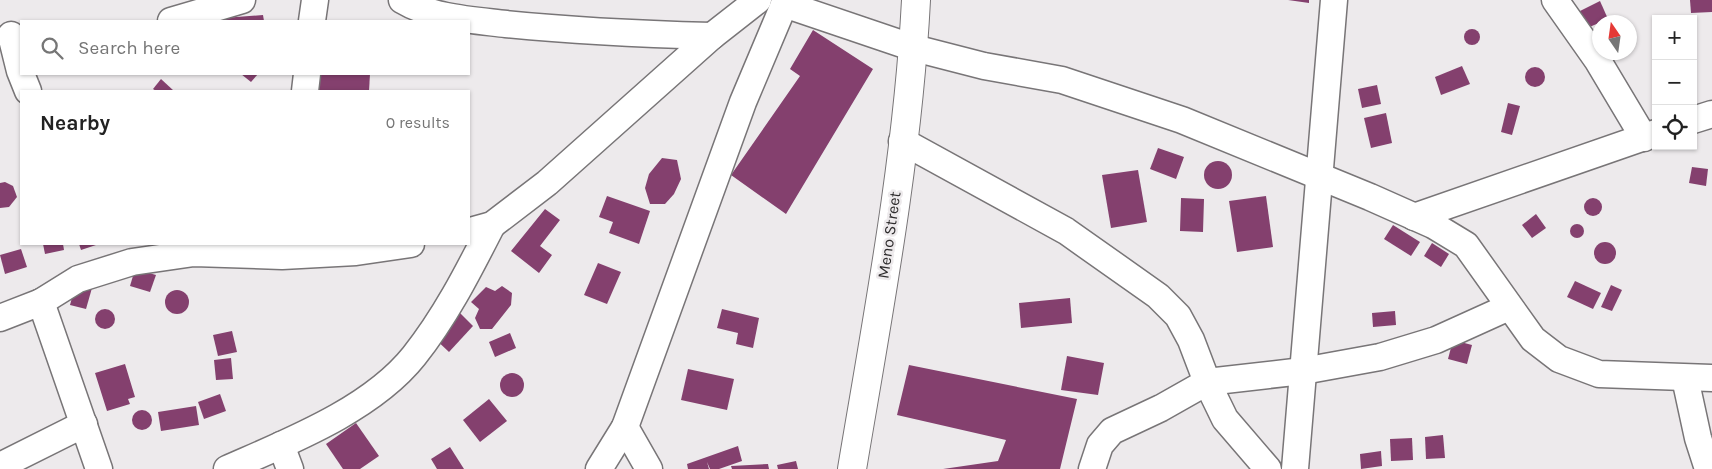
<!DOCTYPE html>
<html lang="en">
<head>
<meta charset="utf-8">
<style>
	:root { --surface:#fff; --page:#f6f6f6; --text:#222; --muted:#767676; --line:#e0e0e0 }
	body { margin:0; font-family:Karla,sans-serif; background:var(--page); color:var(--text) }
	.controls { position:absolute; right:15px; top:15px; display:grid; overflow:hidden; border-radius:0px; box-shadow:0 1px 4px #0004 }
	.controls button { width:45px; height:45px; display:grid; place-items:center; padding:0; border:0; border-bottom:1px solid var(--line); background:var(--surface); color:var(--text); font:25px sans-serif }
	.compass { position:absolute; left:1592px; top:15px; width:45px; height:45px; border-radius:50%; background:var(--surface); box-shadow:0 1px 4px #0004; rotate:347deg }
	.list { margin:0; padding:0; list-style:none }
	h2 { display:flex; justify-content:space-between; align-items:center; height:65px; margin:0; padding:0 20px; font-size:21px }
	h2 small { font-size:16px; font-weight:400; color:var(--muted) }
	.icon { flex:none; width:28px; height:28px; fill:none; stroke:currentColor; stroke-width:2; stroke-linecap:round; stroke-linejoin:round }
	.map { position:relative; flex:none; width:1712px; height:469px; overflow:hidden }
	.search { position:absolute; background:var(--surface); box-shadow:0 1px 4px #0004; left:20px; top:20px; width:450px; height:55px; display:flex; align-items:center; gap:12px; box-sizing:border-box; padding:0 18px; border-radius:0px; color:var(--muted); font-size:19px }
	.panel { position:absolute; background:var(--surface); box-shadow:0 1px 4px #0004; left:20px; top:90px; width:450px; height:155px; border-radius:0px }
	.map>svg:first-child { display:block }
	.building { fill:#84406e }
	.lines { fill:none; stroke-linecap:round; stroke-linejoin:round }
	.minor-casing { stroke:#787577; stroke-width:29 }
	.tertiary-casing { stroke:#787577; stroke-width:30 }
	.minor { stroke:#fff; stroke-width:26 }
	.tertiary { stroke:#fff; stroke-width:28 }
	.labels { text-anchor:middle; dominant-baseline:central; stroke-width:5; stroke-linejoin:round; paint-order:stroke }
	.street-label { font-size:16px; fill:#2f2d2e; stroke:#edeaec }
</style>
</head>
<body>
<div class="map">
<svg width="1712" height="469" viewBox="0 0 1712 469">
	<rect width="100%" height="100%" fill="#edeaec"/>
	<g class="building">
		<polygon points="1288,0 1309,0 1309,3"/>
		<polygon points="1690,0 1712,0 1712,12 1691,13"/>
		<polygon points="1600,1 1608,19 1585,29 1578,12"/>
		<polygon points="263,15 264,21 223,21 223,18"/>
		<circle cx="1472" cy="37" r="8"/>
		<polygon points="813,30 873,69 786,214 731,175 800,76 790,69"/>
		<polygon points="1462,66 1470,84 1441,95 1435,77"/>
		<circle cx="1535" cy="77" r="10"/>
		<polygon points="241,74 258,74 251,82"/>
		<polygon points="315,74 370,74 369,91 314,91"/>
		<polygon points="161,79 174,91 156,91 153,89"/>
		<polygon points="1377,85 1381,104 1362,108 1358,89"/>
		<polygon points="1508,103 1520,106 1512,135 1501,132"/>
		<polygon points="1386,113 1392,143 1371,148 1364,118"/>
		<polygon points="1158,148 1184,157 1176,179 1150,169"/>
		<polygon points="662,158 677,160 681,179 674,194 665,204 650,204 645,188 649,174"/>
		<circle cx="1218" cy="175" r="14"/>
		<polygon points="1692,167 1708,169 1706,186 1689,183"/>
		<polygon points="1138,170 1147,222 1111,228 1102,175"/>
		<polygon points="5,182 13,186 17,197 9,207 0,208 0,183"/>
		<polygon points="607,196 650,211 639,244 609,233 613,222 599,217"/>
		<polygon points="1266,196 1273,247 1237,252 1229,201"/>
		<polygon points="1181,198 1204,199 1203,232 1180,231"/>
		<circle cx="1593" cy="207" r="9"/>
		<polygon points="545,209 560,220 540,246 552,255 539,273 511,251"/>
		<polygon points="1536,214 1546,228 1532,238 1522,225"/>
		<circle cx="1577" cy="231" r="7"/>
		<polygon points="1393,225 1420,242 1411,256 1384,239"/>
		<circle cx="1605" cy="253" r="11"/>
		<polygon points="1432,243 1449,254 1441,267 1424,256"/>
		<polygon points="43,244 63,244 64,250 45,254"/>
		<polygon points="79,244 99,244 81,250"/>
		<polygon points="21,249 27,267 5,274 0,255"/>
		<polygon points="598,263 621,272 607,304 584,295"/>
		<polygon points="135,269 156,275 150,292 130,286"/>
		<polygon points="1575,281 1601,293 1593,309 1567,297"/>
		<polygon points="76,283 92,288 86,309 70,305"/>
		<polygon points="1611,285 1622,290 1612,311 1601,307"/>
		<polygon points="502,286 512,293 511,305 492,329 480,329 475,318 479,309 471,302 486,287 495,291"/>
		<circle cx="177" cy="302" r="12"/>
		<polygon points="1070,298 1072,323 1021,328 1019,303"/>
		<circle cx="105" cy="319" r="10"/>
		<polygon points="722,309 759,318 753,348 736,344 738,333 717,328"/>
		<polygon points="458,311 473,326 449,352 433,337"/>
		<polygon points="1395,311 1396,325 1373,327 1372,313"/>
		<polygon points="232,331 237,352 218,356 213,335"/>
		<polygon points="510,333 516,348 495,357 489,342"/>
		<polygon points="1453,340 1472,345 1467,364 1448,359"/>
		<polygon points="1067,356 1104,363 1098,395 1061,390"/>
		<polygon points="231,358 233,379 216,380 214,360"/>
		<polygon points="125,364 135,397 128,399 130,404 107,411 95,373"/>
		<polygon points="909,365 1077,399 1060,469 943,469 998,461 1006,440 897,415"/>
		<polygon points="688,369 734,379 727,410 681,400"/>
		<circle cx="512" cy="385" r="12"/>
		<polygon points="220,394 226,411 204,419 198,402"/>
		<polygon points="489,399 507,421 480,442 463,420"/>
		<polygon points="196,406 199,425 161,431 158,412"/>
		<circle cx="142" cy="420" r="10"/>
		<polygon points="356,423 379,456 360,469 343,469 326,444"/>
		<polygon points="1443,435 1445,458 1426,459 1425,437"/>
		<polygon points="1412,438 1413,460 1391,461 1390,439"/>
		<polygon points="738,446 742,461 719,469 710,469 707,462 709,469 688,469 687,464"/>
		<polygon points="450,447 464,469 437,469 431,459"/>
		<polygon points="1381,451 1382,466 1361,469 1360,454"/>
		<polygon points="796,461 798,469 778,469 777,465"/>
		<polygon points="768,464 769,469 732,469 731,466"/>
	</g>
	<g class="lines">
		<g class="minor-casing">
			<g id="minor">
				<path d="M402,0C432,18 472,20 506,24C575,31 643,34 712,36"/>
				<polyline points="1555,0 1598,61 1644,138"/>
				<polyline points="784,4 914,48 984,66 1062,80 1182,120 1370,197 1433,225 1466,245 1533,339 1559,359 1599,374 1712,378"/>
				<polyline points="171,21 242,0"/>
				<polyline points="312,21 315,0"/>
				<polyline points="11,35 20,71 28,91"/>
				<polyline points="305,91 307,74"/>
				<polyline points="1693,120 1712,114"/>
				<polyline points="902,141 1066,231 1158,296 1178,316 1191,340 1207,382 1225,419 1268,469"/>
				<polyline points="1414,217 1656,133"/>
				<polyline points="474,230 492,225 547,183 712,36 758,0"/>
				<polyline points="41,302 99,469"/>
				<polyline points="0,318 41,302 78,279 132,262 194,253 282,256 356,252 411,244"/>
				<polyline points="1685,378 1698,438 1708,469"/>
				<polyline points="625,427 649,469"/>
				<polyline points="281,445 290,469"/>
				<polyline points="0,466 84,424"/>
				<path d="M227,469C288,442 371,410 414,356C446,316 469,270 492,225"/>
				<polyline points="599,469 625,427 743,102 786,0"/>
				<polyline points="1092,469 1100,445 1112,431 1161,408 1207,382 1303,371 1380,357 1436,340 1509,307"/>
				<polyline points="1295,469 1334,0"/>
			</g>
		</g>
		<g class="tertiary-casing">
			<path id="tertiary" d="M852,469C878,314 908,157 916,0"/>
		</g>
		<use href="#minor" class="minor"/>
		<use href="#tertiary" class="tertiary"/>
	</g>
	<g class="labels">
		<g class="street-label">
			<text transform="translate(889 235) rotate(-82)">Meno Street</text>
		</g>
	</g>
</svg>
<div class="controls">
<button>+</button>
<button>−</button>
<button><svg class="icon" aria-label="locate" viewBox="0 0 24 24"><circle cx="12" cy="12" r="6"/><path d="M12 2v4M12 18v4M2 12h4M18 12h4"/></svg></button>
</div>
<svg class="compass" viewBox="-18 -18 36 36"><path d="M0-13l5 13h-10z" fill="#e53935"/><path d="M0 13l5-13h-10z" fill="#767676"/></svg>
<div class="search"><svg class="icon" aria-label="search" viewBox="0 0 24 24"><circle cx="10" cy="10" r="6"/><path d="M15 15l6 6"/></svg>Search here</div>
<section class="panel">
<h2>Nearby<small>0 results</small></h2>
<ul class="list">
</ul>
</section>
</div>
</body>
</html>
